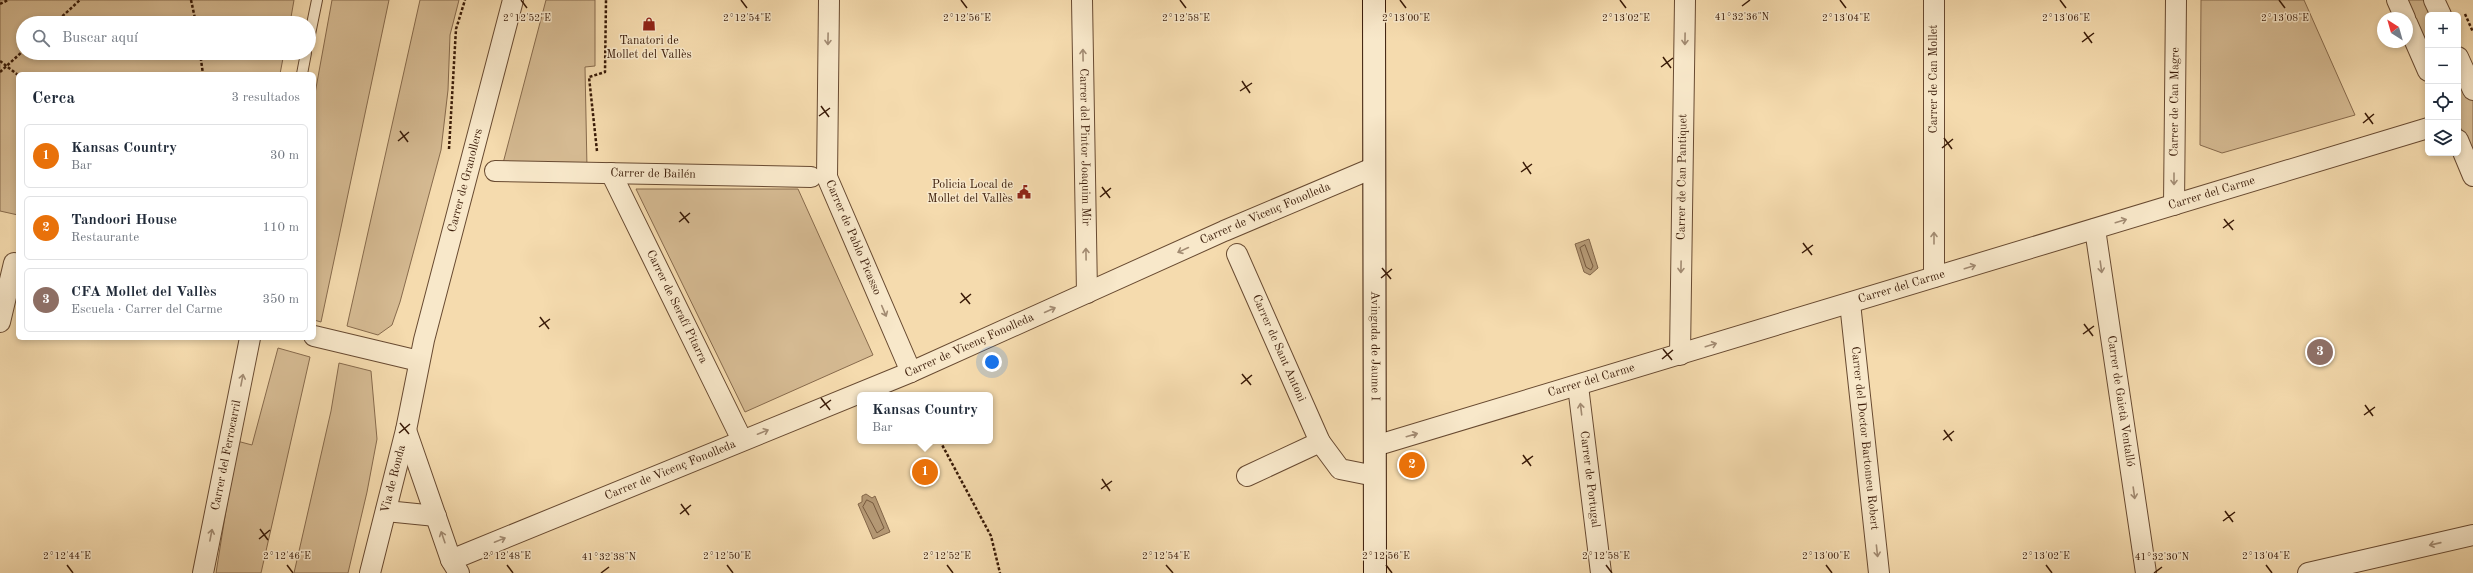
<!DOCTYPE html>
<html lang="es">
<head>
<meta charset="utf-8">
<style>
	:root { --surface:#fff; --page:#f6f6f7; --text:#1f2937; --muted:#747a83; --line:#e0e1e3; --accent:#2563eb }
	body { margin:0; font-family:"Old Standard TT",serif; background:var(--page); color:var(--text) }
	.controls { position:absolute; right:12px; top:12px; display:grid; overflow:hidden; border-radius:6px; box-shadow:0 2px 6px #0003 }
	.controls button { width:36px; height:36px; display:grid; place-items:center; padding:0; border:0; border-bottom:1px solid var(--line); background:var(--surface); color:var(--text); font:20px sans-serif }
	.compass { position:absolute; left:2377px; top:12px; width:36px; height:36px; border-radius:50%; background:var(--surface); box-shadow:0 2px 6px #0003; rotate:323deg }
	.you { position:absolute; left:992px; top:362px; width:14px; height:14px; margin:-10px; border:3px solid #fff; border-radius:50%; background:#1a73e8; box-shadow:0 0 0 6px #1a73e833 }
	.badge { display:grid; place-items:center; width:26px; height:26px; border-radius:50%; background:var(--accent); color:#fff; font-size:13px; font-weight:700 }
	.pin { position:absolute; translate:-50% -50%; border:2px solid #fff; box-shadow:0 1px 4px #0006 }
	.popup { position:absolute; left:857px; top:392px; width:136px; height:52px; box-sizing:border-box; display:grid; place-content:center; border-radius:6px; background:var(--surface); filter:drop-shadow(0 1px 3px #0005); font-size:13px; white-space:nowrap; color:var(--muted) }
	.popup b { font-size:15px; color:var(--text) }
	.popup::after { content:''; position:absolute; left:50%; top:100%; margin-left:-8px; border:8px solid transparent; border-top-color:var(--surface) }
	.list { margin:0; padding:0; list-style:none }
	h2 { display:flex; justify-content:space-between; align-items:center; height:52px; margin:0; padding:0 16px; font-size:17px }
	h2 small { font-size:13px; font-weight:400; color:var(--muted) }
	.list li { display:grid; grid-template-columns:26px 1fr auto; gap:12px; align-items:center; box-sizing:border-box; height:64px; margin:0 8px 8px; padding:0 8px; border:1px solid var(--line); border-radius:6px }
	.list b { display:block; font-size:15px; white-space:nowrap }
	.list p { margin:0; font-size:13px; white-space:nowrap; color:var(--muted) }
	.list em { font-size:13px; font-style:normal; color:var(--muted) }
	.icon { flex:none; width:22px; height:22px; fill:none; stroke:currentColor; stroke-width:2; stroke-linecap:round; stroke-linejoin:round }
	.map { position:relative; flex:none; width:2473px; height:573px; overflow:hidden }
	.search { position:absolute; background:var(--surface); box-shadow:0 2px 6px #0003; left:16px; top:16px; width:300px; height:44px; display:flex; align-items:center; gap:10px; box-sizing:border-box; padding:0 14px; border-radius:22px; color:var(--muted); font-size:15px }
	.panel { position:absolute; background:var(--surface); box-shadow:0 2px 6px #0003; left:16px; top:72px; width:300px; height:268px; border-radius:6px }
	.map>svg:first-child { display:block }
	.green { fill:#d5ba92; stroke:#876a4c }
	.water { fill:#b59975; stroke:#836649 }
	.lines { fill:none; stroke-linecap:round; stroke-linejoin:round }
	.shore { stroke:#775a3e; stroke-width:1 }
	.lane-casing { stroke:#684a31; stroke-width:12 }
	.street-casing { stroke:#684a31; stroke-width:22 }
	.secondary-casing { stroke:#391a07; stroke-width:24 }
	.path { stroke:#391a07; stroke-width:2.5; stroke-dasharray:3 2; stroke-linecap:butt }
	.lane { stroke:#f8e8ca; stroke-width:10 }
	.street { stroke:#f8e8ca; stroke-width:20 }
	.secondary { stroke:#f8e8ca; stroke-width:22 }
	.oneway { stroke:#a28b72 }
	.ticks { fill:none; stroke:#391a07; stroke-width:1.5 }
	.labels { text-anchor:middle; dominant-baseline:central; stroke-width:3; stroke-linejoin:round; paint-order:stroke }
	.poi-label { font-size:12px; fill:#391a07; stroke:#f8e8ca }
	.street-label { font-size:12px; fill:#391a07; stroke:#f8e8ca }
	.ticks-label { font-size:10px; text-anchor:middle; fill:#391a07; stroke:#f8e8ca; stroke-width:3; stroke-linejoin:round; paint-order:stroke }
</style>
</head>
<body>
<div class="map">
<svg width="2473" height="573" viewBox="0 0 2473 573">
	<rect width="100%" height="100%" fill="#f5dbae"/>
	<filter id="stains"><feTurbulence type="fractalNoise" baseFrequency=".005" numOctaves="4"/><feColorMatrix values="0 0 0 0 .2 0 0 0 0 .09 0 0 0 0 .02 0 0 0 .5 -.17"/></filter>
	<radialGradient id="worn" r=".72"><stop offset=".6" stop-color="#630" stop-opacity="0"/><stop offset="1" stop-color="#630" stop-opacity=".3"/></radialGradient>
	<g class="green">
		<polygon points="0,0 294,0 290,23 23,23 23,53 284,53 280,74 18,74 18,215 0,211"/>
		<polygon points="332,0 389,0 321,322 314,320 314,99"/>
		<polygon points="420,0 459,0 450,35 448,90 441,150 400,302 392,325 378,335 347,326"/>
		<polygon points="546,0 595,0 595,66 585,67 587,168 502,167"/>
		<polygon points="2201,0 2304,0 2355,115 2222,153 2200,145"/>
		<polygon points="2404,0 2429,0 2436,15 2428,15 2428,54"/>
		<polygon points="2458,66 2473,100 2473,156 2458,122"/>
		<polygon points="636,189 798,189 873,355 745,412"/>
		<polygon points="278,348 310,357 261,573 216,573 237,441 252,445"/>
		<polygon points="339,363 371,371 377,439 367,492 348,573 294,573 331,411"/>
	</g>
	<g class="water">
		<polygon points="1589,239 1598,268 1590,275 1584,272 1575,244"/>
		<polygon points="866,494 872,498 875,496 890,532 873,539 858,504 862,502 862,496"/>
	</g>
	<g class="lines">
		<g class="shore">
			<polygon points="1585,245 1593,266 1591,270 1586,267 1580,248"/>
			<polygon points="867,500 873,503 884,528 877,533 863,507"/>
		</g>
		<g class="lane-casing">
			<g id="lane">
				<polyline points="309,39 317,0"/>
				<polyline points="302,74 306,53"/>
			</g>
		</g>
		<g class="street-casing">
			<g id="street">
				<path id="s1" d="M829,0L827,177L911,372"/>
				<path id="s2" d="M1082,0L1087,293"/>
				<polyline points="1934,0 1934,277"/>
				<polyline points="2397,0 2405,18"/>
				<polyline points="2434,0 2441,15"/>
				<polyline points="2407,23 2428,71"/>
				<polyline points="2458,57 2473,90"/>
				<polyline points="2458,140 2473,176"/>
				<path id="s3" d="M495,171L811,177"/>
				<path id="s4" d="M611,173L742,440"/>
				<path id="s5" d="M2174,205L2176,0"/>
				<path id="s6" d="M2095,229L2146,573"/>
				<path id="s7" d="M1237,254L1320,442L1340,469L1375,476"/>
				<path id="s8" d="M1850,303L1879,573"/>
				<polyline points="0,322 14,263"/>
				<polyline points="314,336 419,361"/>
				<path id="s9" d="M1680,355L1685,0"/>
				<path id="s10" d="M1578,386L1601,573"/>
				<polyline points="406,430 451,560 459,573"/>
				<path id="s11" d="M1375,446L2428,128"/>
				<polyline points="1247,476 1320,442"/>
				<polyline points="386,511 436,516"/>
				<path id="s12" d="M451,560L911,372L1224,231L1373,168"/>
				<path id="s13" d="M203,573L250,338"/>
				<path id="s14" d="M370,573L406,430L424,340L513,0"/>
				<polyline points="2308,573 2473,535"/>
			</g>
		</g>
		<g class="secondary-casing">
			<g id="secondary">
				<path id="s15" d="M1374,0L1375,573"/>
			</g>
		</g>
		<g class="path">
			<polyline points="191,0 196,23"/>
			<polyline points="0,4 8,0"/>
			<polyline points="2465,14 2473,32"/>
			<polyline points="55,23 80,0"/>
			<polyline points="200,53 203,74"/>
			<polyline points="0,61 18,75"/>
			<polyline points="0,72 23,51"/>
			<polyline points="449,149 456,29 465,0"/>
			<polyline points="597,151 589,77 605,72 606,0"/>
			<polyline points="940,441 991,536 1000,573"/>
		</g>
		<use href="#lane" class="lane"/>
		<use href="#street" class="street"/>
		<use href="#secondary" class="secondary"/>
	</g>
	<defs><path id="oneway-shaft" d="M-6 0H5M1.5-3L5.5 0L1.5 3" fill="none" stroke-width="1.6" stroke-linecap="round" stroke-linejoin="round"/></defs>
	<g class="oneway">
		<use href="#oneway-shaft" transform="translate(828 39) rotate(91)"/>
		<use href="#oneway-shaft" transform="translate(1685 39) rotate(91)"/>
		<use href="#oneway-shaft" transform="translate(1083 55) rotate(-91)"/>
		<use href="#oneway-shaft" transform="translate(2174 179) rotate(90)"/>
		<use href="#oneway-shaft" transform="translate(2121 221) rotate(-17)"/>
		<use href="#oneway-shaft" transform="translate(1934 238) rotate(-90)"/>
		<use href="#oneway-shaft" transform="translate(1183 250) rotate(155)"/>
		<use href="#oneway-shaft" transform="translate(1086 254) rotate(-91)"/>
		<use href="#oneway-shaft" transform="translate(1681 267) rotate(91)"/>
		<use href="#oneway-shaft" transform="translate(1970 267) rotate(-17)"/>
		<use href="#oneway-shaft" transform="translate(2101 267) rotate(82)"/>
		<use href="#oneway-shaft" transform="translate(1050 310) rotate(-24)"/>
		<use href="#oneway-shaft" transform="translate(884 311) rotate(67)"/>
		<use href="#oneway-shaft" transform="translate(1711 345) rotate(-17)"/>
		<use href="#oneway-shaft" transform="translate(242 380) rotate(-79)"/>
		<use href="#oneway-shaft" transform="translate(1581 409) rotate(-97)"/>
		<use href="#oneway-shaft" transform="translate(763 432) rotate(-22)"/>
		<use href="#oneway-shaft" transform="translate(1412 435) rotate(-16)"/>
		<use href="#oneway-shaft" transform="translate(2134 493) rotate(82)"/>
		<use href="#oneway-shaft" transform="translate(211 535) rotate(-79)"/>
		<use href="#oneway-shaft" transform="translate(443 537) rotate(-109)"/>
		<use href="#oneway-shaft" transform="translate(500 540) rotate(-22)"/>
		<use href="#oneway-shaft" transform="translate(2435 544) rotate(167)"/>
		<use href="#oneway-shaft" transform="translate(1877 551) rotate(84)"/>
	</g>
	<path class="ticks" d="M521,0L527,8M741,0L747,8M961,0L967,8M1180,0L1186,8M1400,0L1406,8M1620,0L1626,8M1840,0L1846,8M2060,0L2066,8M2279,0L2285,8M1742,6L1750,0M2084,32L2092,43M2082,42L2094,33M1663,57L1671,68M1661,67L1673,58M1242,81L1250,93M1240,91L1252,83M821,106L829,117M2365,113L2373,124M819,116L830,108M2363,123L2374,114M400,131L408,142M1944,138L1952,149M398,141L409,132M1942,148L1953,139M1523,162L1531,174M1521,172L1532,164M1102,187L1110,198M1100,197L1111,188M680,212L689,223M2224,219L2233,230M679,222L690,213M2223,228L2234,220M1803,243L1812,255M1802,253L1813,245M1382,268L1391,279M1381,278L1392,269M961,293L970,304M960,303L971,294M540,317L549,329M2084,324L2093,336M539,327L550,319M2083,334L2094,326M1663,349L1672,360M1662,359L1673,350M1242,374L1251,385M1241,384L1252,375M821,398L830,410M2365,405L2373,416M820,408L831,400M2364,415L2375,407M400,423L409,434M1944,430L1952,441M399,433L410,424M1943,440L1954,431M1523,455L1531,466M1522,464L1533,456M1102,479L1110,491M1101,489L1112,481M681,504L689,515M2225,511L2233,522M680,514L691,505M2223,521L2235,512M260,529L268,540M259,539L270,530M67,565L73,573M287,565L293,573M507,565L513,573M727,565L733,573M947,565L953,573M1166,565L1173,573M1386,565L1392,573M1606,565L1612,573M1826,565L1832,573M2046,565L2052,573M2266,565L2272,573M601,573L609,567M2154,573L2162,567"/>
	<defs>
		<g id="shop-bare" transform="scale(1.08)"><path d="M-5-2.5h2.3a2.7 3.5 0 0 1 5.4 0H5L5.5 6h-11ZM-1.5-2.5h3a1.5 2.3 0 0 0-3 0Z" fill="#8f2418" stroke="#f8e8ca" stroke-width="2.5" paint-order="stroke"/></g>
		<g id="civic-bare" transform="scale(1.08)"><path d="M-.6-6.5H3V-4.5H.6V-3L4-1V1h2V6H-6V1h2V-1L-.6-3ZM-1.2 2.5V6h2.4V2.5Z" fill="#8f2418" stroke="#f8e8ca" stroke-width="2.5" paint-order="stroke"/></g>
	</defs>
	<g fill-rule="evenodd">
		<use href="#shop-bare" x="649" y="24"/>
		<use href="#civic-bare" x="1024" y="192"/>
	</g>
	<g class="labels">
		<g class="poi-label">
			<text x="649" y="41">Tanatori de<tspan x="649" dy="14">Mollet del Vallès</tspan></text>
			<text x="1013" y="185" text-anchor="end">Policia Local de<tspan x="1013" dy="14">Mollet del Vallès</tspan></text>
		</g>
		<g class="street-label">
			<text transform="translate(1934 79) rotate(-90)">Carrer de Can Mollet</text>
			<text stroke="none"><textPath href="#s5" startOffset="103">Carrer de Can Magre</textPath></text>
			<text stroke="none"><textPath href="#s2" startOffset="147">Carrer del Pintor Joaquim Mir</textPath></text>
			<text stroke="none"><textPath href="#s3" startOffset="158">Carrer de Bailén</textPath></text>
			<text stroke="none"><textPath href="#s9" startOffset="178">Carrer de Can Pantiquet</textPath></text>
			<text stroke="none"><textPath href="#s14" startOffset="404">Carrer de Granollers</textPath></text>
			<text stroke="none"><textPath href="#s11" startOffset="874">Carrer del Carme</textPath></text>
			<text stroke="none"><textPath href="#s12" startOffset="885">Carrer de Vicenç Fonolleda</textPath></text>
			<text stroke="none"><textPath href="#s1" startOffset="243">Carrer de Pablo Picasso</textPath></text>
			<text stroke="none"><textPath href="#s11" startOffset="550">Carrer del Carme</textPath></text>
			<text stroke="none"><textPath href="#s4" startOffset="149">Carrer de Serafí Pitarra</textPath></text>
			<text stroke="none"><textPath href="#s12" startOffset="561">Carrer de Vicenç Fonolleda</textPath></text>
			<text stroke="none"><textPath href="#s15" startOffset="346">Avinguda de Jaume I</textPath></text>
			<text stroke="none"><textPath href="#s7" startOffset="103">Carrer de Sant Antoni</textPath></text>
			<text stroke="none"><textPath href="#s11" startOffset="226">Carrer del Carme</textPath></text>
			<text stroke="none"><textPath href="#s6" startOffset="174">Carrer de Gaietà Ventalló</textPath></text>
			<text stroke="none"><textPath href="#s8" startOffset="136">Carrer del Doctor Bartomeu Robert</textPath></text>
			<text stroke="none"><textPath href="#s13" startOffset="120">Carrer del Ferrocarril</textPath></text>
			<text stroke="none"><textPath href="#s12" startOffset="237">Carrer de Vicenç Fonolleda</textPath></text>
			<text stroke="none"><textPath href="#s14" startOffset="97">Via de Ronda</textPath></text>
			<text stroke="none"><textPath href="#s10" startOffset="94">Carrer de Portugal</textPath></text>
		</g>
	</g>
	<g class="ticks-label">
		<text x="1742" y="20">41°32'36"N</text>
		<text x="527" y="21">2°12'52"E</text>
		<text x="747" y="21">2°12'54"E</text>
		<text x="967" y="21">2°12'56"E</text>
		<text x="1186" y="21">2°12'58"E</text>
		<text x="1406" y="21">2°13'00"E</text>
		<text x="1626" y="21">2°13'02"E</text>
		<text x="2066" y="21">2°13'06"E</text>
		<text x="1846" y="21">2°13'04"E</text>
		<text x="2285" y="21">2°13'08"E</text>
		<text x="67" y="559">2°12'44"E</text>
		<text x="287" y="559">2°12'46"E</text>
		<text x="507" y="559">2°12'48"E</text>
		<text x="727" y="559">2°12'50"E</text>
		<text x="947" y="559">2°12'52"E</text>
		<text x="1166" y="559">2°12'54"E</text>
		<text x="1386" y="559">2°12'56"E</text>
		<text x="1606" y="559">2°12'58"E</text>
		<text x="1826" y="559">2°13'00"E</text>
		<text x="2046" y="559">2°13'02"E</text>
		<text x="2266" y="559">2°13'04"E</text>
		<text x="609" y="560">41°32'38"N</text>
		<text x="2162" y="560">41°32'30"N</text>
	</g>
	<rect width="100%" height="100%" filter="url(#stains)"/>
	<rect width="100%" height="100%" fill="url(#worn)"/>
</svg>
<div class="controls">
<button>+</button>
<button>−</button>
<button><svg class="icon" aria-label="locate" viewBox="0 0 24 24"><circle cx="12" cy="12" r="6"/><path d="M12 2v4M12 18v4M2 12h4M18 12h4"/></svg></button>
<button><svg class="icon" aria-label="layers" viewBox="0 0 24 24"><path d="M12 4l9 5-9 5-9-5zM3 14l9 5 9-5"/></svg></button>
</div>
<svg class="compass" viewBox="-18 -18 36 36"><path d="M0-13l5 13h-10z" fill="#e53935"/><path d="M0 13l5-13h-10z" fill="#747a83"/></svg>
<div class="you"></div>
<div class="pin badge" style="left:925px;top:472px;background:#e8710a">1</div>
<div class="popup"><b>Kansas Country</b>Bar</div>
<div class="pin badge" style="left:1412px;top:465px;background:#e8710a">2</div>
<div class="pin badge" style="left:2320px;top:352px;background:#8d6e63">3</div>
<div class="search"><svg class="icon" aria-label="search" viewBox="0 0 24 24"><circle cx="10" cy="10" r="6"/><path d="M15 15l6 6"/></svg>Buscar aquí</div>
<section class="panel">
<h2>Cerca<small>3 resultados</small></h2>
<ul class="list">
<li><span class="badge" style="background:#e8710a">1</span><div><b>Kansas Country</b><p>Bar</p></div><em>30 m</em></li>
<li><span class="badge" style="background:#e8710a">2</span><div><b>Tandoori House</b><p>Restaurante</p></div><em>110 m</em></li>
<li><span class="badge" style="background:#8d6e63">3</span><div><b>CFA Mollet del Vallès</b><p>Escuela · Carrer del Carme</p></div><em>350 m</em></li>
</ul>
</section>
</div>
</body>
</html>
